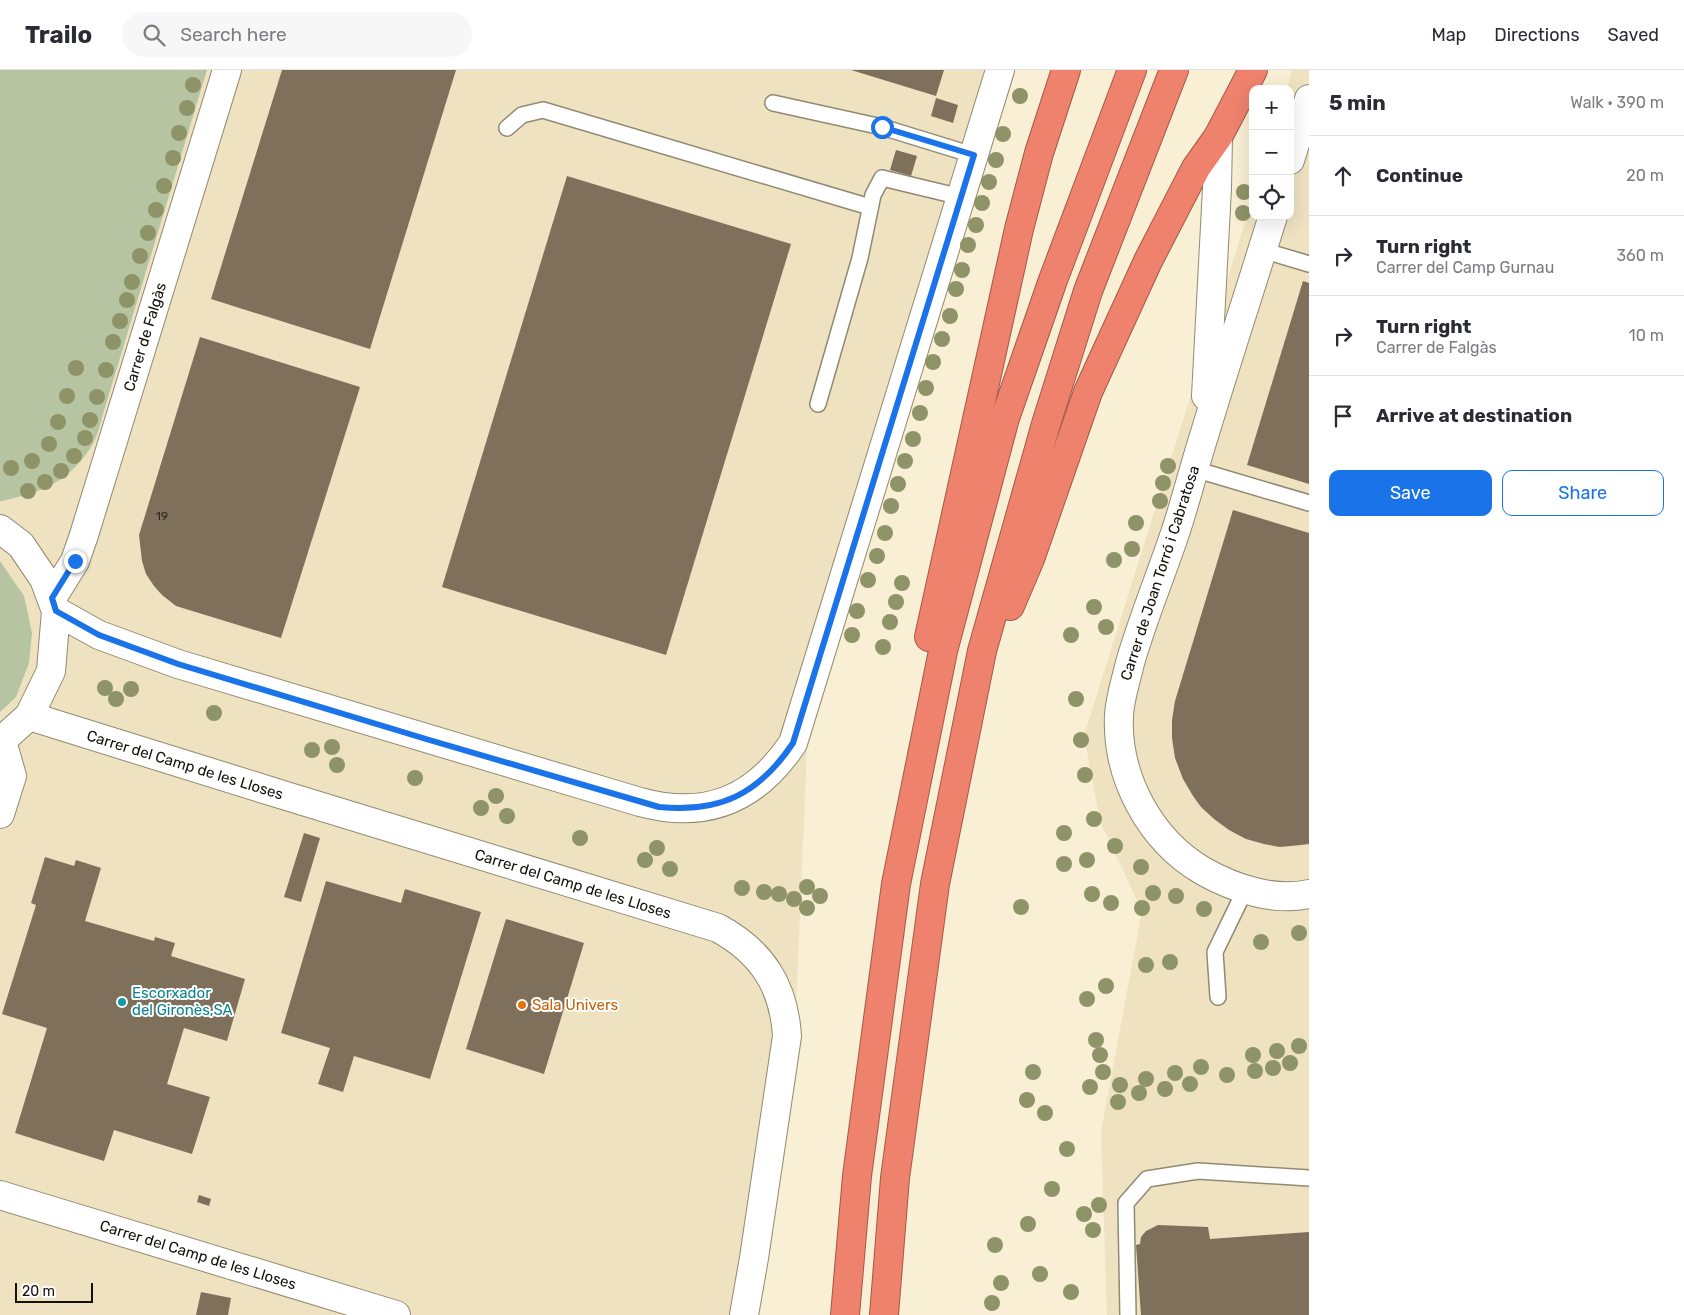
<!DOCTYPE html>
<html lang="en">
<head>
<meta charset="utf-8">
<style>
	:root { --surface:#fff; --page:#f7f7f7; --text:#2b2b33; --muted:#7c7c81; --line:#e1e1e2; --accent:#1a73e8 }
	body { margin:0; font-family:Rubik,sans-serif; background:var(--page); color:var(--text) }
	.controls { position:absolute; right:15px; top:15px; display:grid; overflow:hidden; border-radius:10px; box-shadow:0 5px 20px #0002 }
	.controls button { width:45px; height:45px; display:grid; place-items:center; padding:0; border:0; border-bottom:1px solid var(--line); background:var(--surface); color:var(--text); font:25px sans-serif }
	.scale { position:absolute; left:15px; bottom:12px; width:78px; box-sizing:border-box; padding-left:5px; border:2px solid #141108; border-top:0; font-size:14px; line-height:18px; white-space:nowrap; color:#141108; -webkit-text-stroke:4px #fff; paint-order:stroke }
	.stop { position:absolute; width:15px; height:15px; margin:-11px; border:4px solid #1a73e8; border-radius:50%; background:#fff }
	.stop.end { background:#1a73e8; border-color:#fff; box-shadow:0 1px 5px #0008 }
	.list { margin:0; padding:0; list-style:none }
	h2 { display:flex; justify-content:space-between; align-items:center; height:65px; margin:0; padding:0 20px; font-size:21px }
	h2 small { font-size:16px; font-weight:400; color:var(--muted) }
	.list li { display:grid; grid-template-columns:32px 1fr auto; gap:15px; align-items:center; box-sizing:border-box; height:80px; padding:0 20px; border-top:1px solid var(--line) }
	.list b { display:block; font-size:19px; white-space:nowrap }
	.list p { margin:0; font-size:16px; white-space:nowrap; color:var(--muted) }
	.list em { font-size:16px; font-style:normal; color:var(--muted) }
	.actions { display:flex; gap:10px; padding:15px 20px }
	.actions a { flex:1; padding:11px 0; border:1px solid var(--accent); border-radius:10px; text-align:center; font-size:18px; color:var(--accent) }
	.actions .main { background:var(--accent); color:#fff }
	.icon { flex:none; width:28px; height:28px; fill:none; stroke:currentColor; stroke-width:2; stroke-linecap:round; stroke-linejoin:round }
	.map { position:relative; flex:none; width:1309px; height:1245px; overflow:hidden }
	header { display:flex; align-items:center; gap:30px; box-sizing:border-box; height:70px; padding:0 25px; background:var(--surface); border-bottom:1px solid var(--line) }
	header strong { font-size:24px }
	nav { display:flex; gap:28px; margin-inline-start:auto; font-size:18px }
	.search { width:350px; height:45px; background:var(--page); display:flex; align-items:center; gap:12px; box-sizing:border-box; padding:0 18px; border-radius:28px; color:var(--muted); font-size:19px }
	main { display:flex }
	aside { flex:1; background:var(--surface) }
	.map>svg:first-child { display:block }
	.built { fill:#eee2c1 }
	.green { fill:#b6c4a1 }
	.building { fill:#7e705b }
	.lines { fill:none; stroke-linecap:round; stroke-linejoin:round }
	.lane-casing { stroke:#918971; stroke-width:18 }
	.street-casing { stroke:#918971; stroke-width:30 }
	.highway-casing { stroke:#a25a4a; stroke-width:30 }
	.lane { stroke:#fff; stroke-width:15 }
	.street { stroke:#fff; stroke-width:28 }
	.highway { stroke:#ee826d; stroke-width:28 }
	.tree { fill:#8e9368 }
	.route { stroke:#1a73e8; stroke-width:6 }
	.culture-dot { fill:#0f9aa8; stroke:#fff; stroke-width:2 }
	.food-dot { fill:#e8710a; stroke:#fff; stroke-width:2 }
	.labels { text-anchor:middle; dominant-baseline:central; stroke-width:4; stroke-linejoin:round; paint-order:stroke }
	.number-label { font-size:12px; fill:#2e291d }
	.street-label { font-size:15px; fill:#141108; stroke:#fff }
	.culture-label { font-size:15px; fill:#0d838f; stroke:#fff; text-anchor:start }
	.food-label { font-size:15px; fill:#c56008; stroke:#fff; text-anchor:start }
</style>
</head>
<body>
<header>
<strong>Trailo</strong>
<div class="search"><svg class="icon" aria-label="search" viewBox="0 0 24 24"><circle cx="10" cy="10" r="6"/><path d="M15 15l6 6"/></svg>Search here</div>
<nav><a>Map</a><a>Directions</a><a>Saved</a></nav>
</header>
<main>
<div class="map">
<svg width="1309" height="1245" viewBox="0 0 1309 1245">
	<rect width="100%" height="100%" fill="#f8efd4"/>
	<g class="built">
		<polygon points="0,0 1002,0 808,653 794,985 757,1245 0,1245"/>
		<polygon points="1292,0 1309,0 1309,1245 1107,1245 1101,1062 1142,841 1100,751 1084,666 1253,127 1253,146 1290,146 1290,19 1287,19"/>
	</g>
	<g class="green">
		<path d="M0,0H207L106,334C102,346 98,367 91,377C68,413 41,422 2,431H0Z"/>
		<polygon points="0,491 24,526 32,563 29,593 16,627 0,642"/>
	</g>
	<g class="building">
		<polygon points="282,0 456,0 370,279 211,229"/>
		<polygon points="851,0 944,0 936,26"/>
		<polygon points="936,28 958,35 953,53 931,46"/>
		<polygon points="896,80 917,86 911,106 890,100"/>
		<polygon points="567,106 791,174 666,585 442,517"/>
		<polygon points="1303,211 1309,213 1309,414 1247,395"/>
		<polygon points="200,267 360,317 281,568 176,536 162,525 154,516 146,504 142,491 139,465"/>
		<polygon points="1233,440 1309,463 1309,774 1301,775 1280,777 1264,774 1246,769 1229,760 1214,749 1201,737 1193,726 1183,709 1175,688 1172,668 1172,650 1175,631"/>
		<polygon points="304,763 320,768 301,832 284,827"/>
		<polygon points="45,787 74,796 76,790 101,798 85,851 154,871 155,867 175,873 171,886 245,909 227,971 184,958 167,1014 210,1027 192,1084 114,1060 104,1091 15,1063 47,958 2,944 36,835 31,833"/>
		<polygon points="326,811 401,833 405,819 481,842 430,1009 354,986 343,1022 318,1014 330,978 281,963"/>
		<polygon points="506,849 584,873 544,1004 466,979"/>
		<polygon points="199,1125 211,1129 209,1136 197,1132"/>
		<polygon points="1158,1155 1208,1157 1210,1169 1309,1162 1309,1245 1141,1245 1136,1175 1140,1174 1141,1167 1146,1161"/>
		<polygon points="201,1222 231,1228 228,1245 196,1245"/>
	</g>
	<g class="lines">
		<g class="lane-casing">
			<g id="lane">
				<polyline points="773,33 882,57 973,85"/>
				<polyline points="507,58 522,45 543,40 870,137"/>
				<polyline points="1262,180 1309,194"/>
				<polyline points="818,334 860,188 873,125 882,108 961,127"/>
				<polyline points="1194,399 1309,433"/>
				<polyline points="1218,927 1215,882 1245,820"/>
				<polyline points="1128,1245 1126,1133 1147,1109 1198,1101 1309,1108"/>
			</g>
		</g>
		<g class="street-casing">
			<g id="street">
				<polyline points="1290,90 1309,29"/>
				<path d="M1273,146C1250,220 1226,293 1204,366C1193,400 1185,435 1173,469C1159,510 1142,551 1130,593C1126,610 1120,628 1119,645C1116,707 1150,770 1203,801C1233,818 1274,832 1309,824"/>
				<polyline points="1206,326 1217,118 1218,67"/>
				<polyline points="0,459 21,475 44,509 56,541 51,601 29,646 0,672"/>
				<polyline points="52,528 75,491 84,465 227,0"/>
				<path d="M56,541L99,565L178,594L640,732C706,750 755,730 793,673L1000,0"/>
				<path d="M29,646L283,725L718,858C762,882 784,916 787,966L754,1188L744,1245"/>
				<polyline points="0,744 12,706 2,671"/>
				<polyline points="0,1125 396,1245"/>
			</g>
		</g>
		<g class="highway-casing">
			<g id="highway">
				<polyline points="1010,536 1030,489 1088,322 1148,191 1196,98 1218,67 1253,0"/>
				<polyline points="929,567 1019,159 1039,83 1066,0"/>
				<polyline points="845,1245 857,1106 896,814 943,581 1005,348 1053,210 1132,0"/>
				<polyline points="884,1245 895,1108 935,814 982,581 1046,354 1088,221 1174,0"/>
			</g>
		</g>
		<use href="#lane" class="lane"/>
		<use href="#street" class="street"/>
		<use href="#highway" class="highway"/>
	</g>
	<g class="tree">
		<circle cx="193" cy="15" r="8"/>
		<circle cx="1020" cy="26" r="8"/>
		<circle cx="187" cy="38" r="8"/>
		<circle cx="179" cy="63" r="8"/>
		<circle cx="1003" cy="64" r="8"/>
		<circle cx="173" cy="88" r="8"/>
		<circle cx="996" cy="90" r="8"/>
		<circle cx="989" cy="112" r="8"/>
		<circle cx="164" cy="116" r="8"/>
		<circle cx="1244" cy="122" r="8"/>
		<circle cx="982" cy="133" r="8"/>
		<circle cx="156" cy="140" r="8"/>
		<circle cx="1243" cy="143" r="8"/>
		<circle cx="976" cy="155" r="8"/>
		<circle cx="148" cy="163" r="8"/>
		<circle cx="968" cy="175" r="8"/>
		<circle cx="140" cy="186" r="8"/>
		<circle cx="962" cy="200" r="8"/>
		<circle cx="132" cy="212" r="8"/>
		<circle cx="956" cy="219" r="8"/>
		<circle cx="127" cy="230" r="8"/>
		<circle cx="950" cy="246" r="8"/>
		<circle cx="120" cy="251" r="8"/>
		<circle cx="942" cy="269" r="8"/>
		<circle cx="113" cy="272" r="8"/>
		<circle cx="933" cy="292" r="8"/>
		<circle cx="76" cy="298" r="8"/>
		<circle cx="106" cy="300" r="8"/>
		<circle cx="926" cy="318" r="8"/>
		<circle cx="67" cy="326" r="8"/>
		<circle cx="97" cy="327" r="8"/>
		<circle cx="920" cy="343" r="8"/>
		<circle cx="90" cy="350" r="8"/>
		<circle cx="58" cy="352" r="8"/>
		<circle cx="85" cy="368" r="8"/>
		<circle cx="913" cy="369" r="8"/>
		<circle cx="49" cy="374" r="8"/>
		<circle cx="74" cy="386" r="8"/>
		<circle cx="32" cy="391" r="8"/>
		<circle cx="905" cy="391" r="8"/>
		<circle cx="1168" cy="396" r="8"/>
		<circle cx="11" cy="398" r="8"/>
		<circle cx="61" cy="401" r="8"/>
		<circle cx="45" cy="412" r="8"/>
		<circle cx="1163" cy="413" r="8"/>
		<circle cx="898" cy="414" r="8"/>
		<circle cx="28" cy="421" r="8"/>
		<circle cx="1160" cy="431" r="8"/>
		<circle cx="891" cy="436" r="8"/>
		<circle cx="1136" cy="453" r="8"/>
		<circle cx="885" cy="463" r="8"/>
		<circle cx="1132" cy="479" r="8"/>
		<circle cx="877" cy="486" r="8"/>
		<circle cx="1114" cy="490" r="8"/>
		<circle cx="868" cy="510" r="8"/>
		<circle cx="902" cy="513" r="8"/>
		<circle cx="896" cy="532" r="8"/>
		<circle cx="1094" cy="537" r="8"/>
		<circle cx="857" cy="541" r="8"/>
		<circle cx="890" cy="552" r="8"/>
		<circle cx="1106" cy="557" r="8"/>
		<circle cx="852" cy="565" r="8"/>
		<circle cx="1071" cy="565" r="8"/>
		<circle cx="883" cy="577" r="8"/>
		<circle cx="105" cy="618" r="8"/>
		<circle cx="131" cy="619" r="8"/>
		<circle cx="116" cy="629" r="8"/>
		<circle cx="1076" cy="629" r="8"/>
		<circle cx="214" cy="643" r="8"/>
		<circle cx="1081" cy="670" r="8"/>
		<circle cx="332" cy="677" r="8"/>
		<circle cx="312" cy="680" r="8"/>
		<circle cx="337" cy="695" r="8"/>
		<circle cx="1085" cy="705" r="8"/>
		<circle cx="415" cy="708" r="8"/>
		<circle cx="496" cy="726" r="8"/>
		<circle cx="481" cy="738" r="8"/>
		<circle cx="507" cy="746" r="8"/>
		<circle cx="1094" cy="749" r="8"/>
		<circle cx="1064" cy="763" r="8"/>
		<circle cx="580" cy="768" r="8"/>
		<circle cx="1115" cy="776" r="8"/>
		<circle cx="657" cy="778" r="8"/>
		<circle cx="645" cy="790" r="8"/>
		<circle cx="1087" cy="790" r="8"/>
		<circle cx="1064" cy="794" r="8"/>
		<circle cx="1141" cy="797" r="8"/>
		<circle cx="670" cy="799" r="8"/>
		<circle cx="807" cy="817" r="8"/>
		<circle cx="742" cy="818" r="8"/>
		<circle cx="764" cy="822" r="8"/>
		<circle cx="1153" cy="823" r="8"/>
		<circle cx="779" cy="824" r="8"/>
		<circle cx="1092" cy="824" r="8"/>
		<circle cx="820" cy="826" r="8"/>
		<circle cx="1176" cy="826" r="8"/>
		<circle cx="794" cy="829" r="8"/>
		<circle cx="1111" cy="833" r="8"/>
		<circle cx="1021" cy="837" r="8"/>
		<circle cx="807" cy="838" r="8"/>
		<circle cx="1142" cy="838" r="8"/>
		<circle cx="1204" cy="839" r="8"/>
		<circle cx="1299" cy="863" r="8"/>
		<circle cx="1261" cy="872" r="8"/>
		<circle cx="1170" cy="892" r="8"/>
		<circle cx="1146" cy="895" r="8"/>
		<circle cx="1106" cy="916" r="8"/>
		<circle cx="1087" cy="929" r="8"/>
		<circle cx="1096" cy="970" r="8"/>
		<circle cx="1299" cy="976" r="8"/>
		<circle cx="1277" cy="981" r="8"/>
		<circle cx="1100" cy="985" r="8"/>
		<circle cx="1253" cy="985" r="8"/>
		<circle cx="1290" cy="993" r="8"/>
		<circle cx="1201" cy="997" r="8"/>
		<circle cx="1273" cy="998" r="8"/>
		<circle cx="1255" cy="1001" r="8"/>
		<circle cx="1033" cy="1002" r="8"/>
		<circle cx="1103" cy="1002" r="8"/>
		<circle cx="1175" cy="1003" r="8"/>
		<circle cx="1227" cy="1005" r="8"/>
		<circle cx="1146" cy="1009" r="8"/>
		<circle cx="1190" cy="1014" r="8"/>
		<circle cx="1120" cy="1015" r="8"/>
		<circle cx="1090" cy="1017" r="8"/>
		<circle cx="1165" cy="1019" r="8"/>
		<circle cx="1139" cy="1023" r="8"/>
		<circle cx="1027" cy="1030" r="8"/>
		<circle cx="1118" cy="1032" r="8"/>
		<circle cx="1045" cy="1043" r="8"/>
		<circle cx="1067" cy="1079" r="8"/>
		<circle cx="1052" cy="1119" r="8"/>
		<circle cx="1099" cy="1135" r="8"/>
		<circle cx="1084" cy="1144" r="8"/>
		<circle cx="1028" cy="1154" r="8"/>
		<circle cx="1093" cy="1160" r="8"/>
		<circle cx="995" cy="1175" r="8"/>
		<circle cx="1040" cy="1204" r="8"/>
		<circle cx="1001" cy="1213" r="8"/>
		<circle cx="1071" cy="1222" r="8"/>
		<circle cx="992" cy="1233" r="8"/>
	</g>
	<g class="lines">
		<path class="route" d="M75,491L52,528L56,541L99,565L178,594L426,669L659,737C720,743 759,724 793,673L974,85L882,57"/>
	</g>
	<circle class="culture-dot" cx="122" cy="932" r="5"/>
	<circle class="food-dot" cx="522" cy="935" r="5"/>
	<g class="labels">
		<g class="number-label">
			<text x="162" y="446">19</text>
		</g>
		<g class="street-label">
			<text transform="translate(145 267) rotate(-73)">Carrer de Falgàs</text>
			<text transform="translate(1160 503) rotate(-72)">Carrer de Joan Torró i Cabratosa</text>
			<text transform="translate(185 695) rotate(17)">Carrer del Camp de les Lloses</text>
			<text transform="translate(573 814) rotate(17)">Carrer del Camp de les Lloses</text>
			<text transform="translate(198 1185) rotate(17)">Carrer del Camp de les Lloses</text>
		</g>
		<g class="culture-label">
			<text x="132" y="923">Escorxador<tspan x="132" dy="17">del Gironès,SA</tspan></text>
		</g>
		<g class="food-label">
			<text x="532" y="935">Sala Univers</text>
		</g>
	</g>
</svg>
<div class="controls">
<button>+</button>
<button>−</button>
<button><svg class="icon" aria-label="locate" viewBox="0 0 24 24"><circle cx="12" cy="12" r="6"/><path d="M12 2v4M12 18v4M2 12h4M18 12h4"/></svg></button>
</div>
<div class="scale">20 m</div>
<div class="stop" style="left:882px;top:57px"></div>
<div class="stop end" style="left:75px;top:491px"></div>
</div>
<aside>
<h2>5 min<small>Walk · 390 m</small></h2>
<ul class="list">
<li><svg class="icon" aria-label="ahead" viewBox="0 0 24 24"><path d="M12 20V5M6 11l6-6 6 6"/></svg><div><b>Continue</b></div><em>20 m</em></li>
<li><svg class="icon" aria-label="right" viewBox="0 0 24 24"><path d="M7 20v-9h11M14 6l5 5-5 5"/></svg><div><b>Turn right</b><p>Carrer del Camp Gurnau</p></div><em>360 m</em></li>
<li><svg class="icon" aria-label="right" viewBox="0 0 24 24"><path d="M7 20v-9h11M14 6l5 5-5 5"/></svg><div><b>Turn right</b><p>Carrer de Falgàs</p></div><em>10 m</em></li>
<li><svg class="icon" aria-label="arrive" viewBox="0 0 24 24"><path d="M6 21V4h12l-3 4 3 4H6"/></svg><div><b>Arrive at destination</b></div></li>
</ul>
<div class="actions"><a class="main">Save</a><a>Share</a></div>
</aside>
</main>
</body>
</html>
